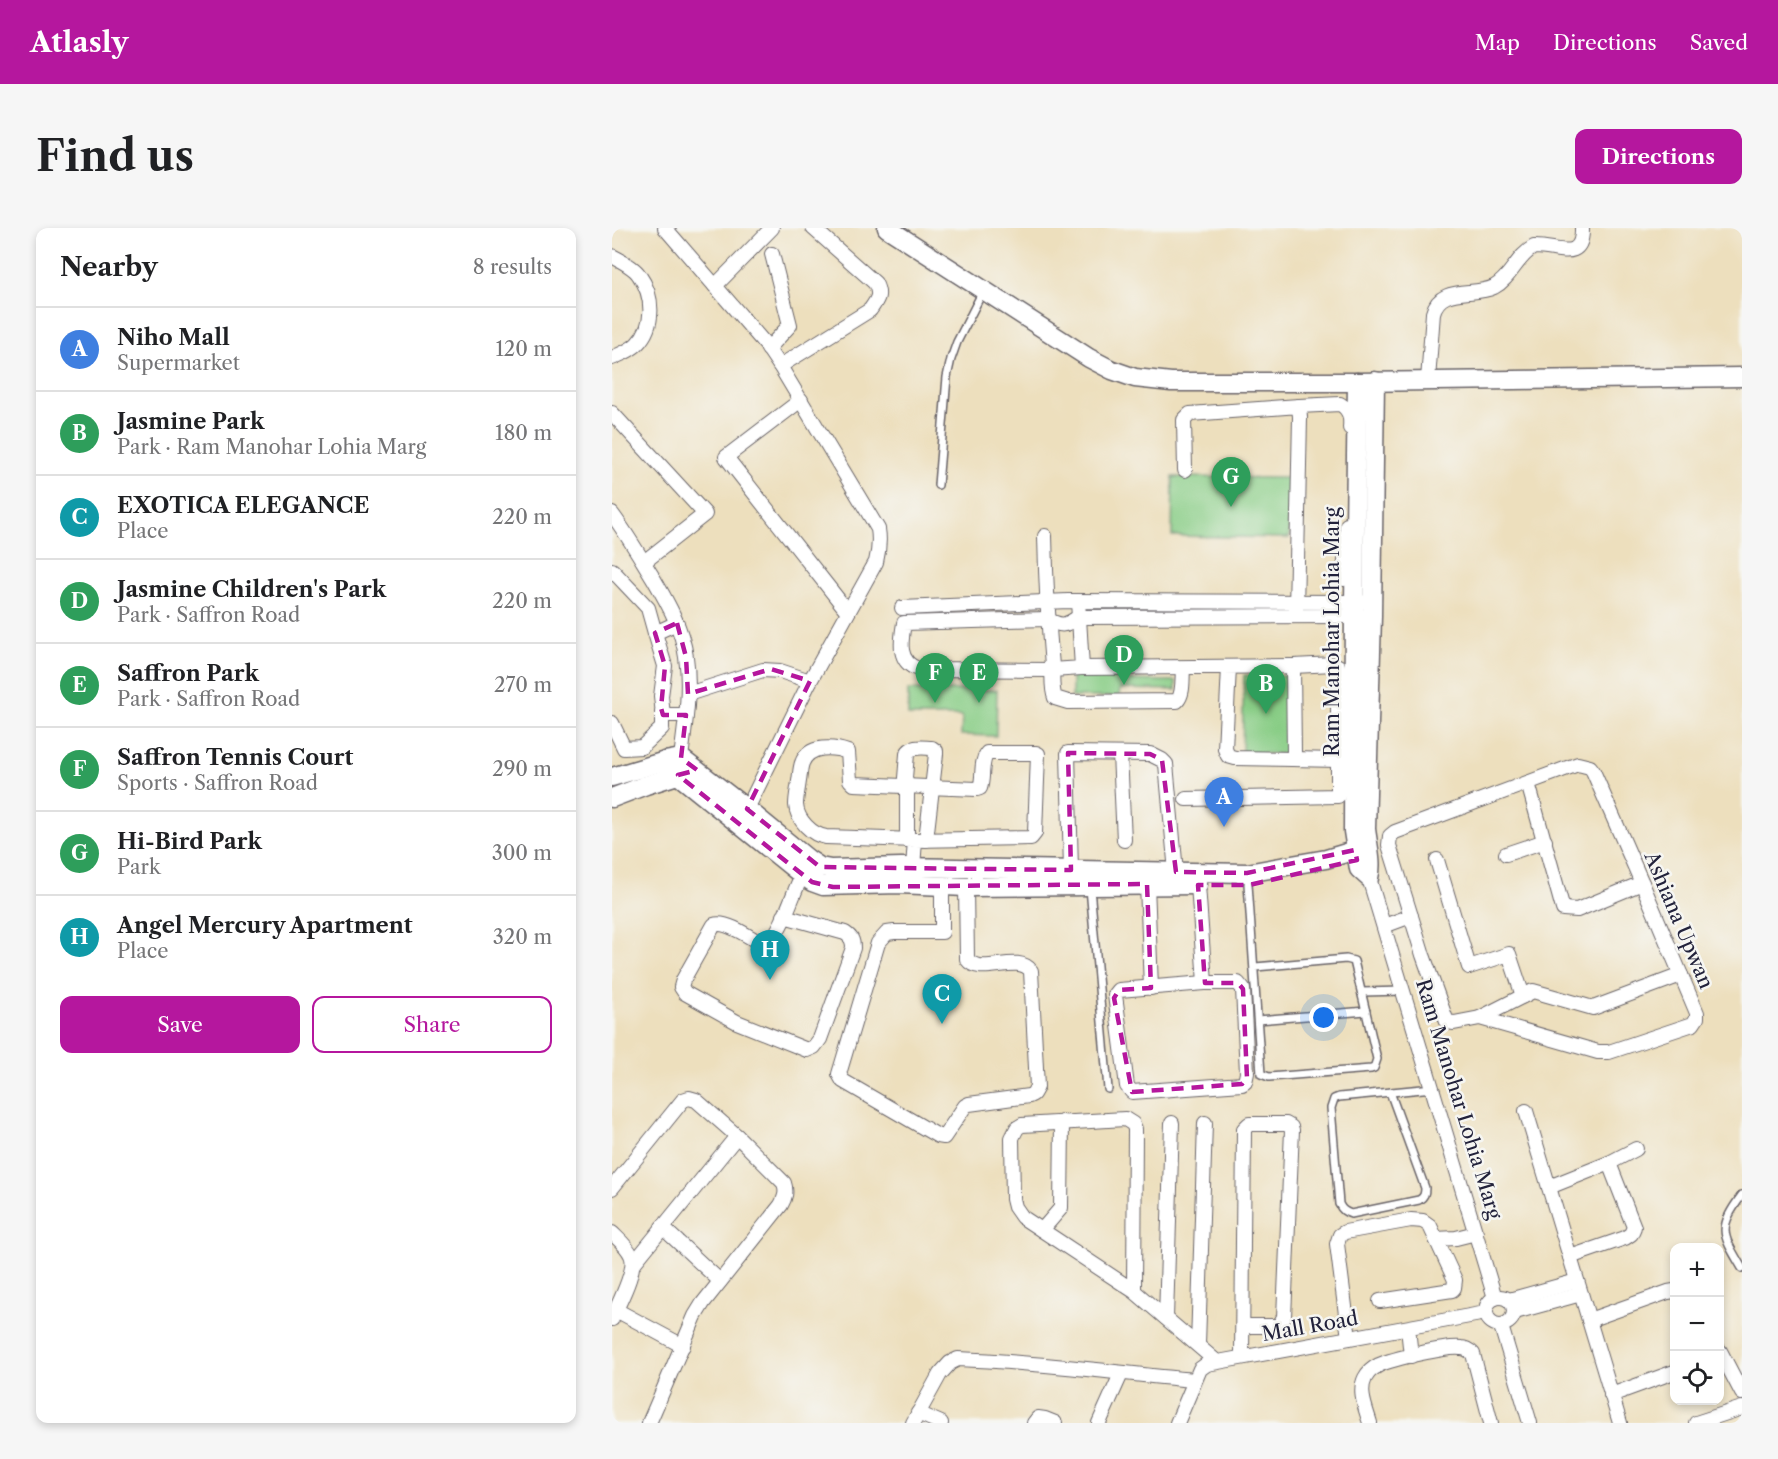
<!DOCTYPE html>
<html lang="en">
<head>
<meta charset="utf-8">
<style>
	:root { --surface:#fff; --page:#f6f6f6; --text:#202124; --muted:#757577; --line:#e0e0e0; --accent:#b5179e }
	body { margin:0; font-family:"Libre Caslon Text",serif; background:var(--page); color:var(--text) }
	.controls { position:absolute; right:18px; bottom:18px; display:grid; overflow:hidden; border-radius:12px; box-shadow:0 3px 9px #0003 }
	.controls button { width:54px; height:54px; display:grid; place-items:center; padding:0; border:0; border-bottom:2px solid var(--line); background:var(--surface); color:var(--text); font:30px sans-serif }
	.you { position:absolute; left:712px; top:790px; width:21px; height:21px; margin:-15px; border:4px solid #fff; border-radius:50%; background:#1a73e8; box-shadow:0 0 0 9px #1a73e833 }
	.badge { display:grid; place-items:center; width:39px; height:39px; border-radius:50%; background:var(--accent); color:#fff; font-size:20px; font-weight:700 }
	.pin { position:absolute; translate:-50% -50px; filter:drop-shadow(0 2px 3px #0008) }
	.pin::after { content:''; position:absolute; top:32px; width:21px; height:18px; background:inherit; clip-path:polygon(0 0,100% 0,50% 100%) }
	.list { margin:0; padding:0; list-style:none }
	h2 { display:flex; justify-content:space-between; align-items:center; height:78px; margin:0; padding:0 24px; font-size:26px }
	h2 small { font-size:20px; font-weight:400; color:var(--muted) }
	.list li { display:grid; grid-template-columns:39px 1fr auto; gap:18px; align-items:center; box-sizing:border-box; height:84px; padding:0 24px; border-top:2px solid var(--line) }
	.list b { display:block; font-size:22px; white-space:nowrap }
	.list p { margin:0; font-size:20px; white-space:nowrap; color:var(--muted) }
	.list em { font-size:20px; font-style:normal; color:var(--muted) }
	.actions { display:flex; gap:12px; padding:18px 24px }
	.actions a { flex:1; padding:14px 0; border:2px solid var(--accent); border-radius:12px; text-align:center; font-size:21px; color:var(--accent) }
	.actions .main { background:var(--accent); color:#fff }
	.icon { flex:none; width:33px; height:33px; fill:none; stroke:currentColor; stroke-width:2; stroke-linecap:round; stroke-linejoin:round }
	.map { position:relative; flex:none; width:1130px; height:1195px; overflow:hidden; border-radius:12px }
	header { display:flex; align-items:center; gap:36px; box-sizing:border-box; height:84px; padding:0 30px; background:var(--accent); color:#fff }
	header strong { font-size:28px }
	nav { display:flex; gap:33px; margin-inline-start:auto; font-size:21px }
	.intro { display:flex; align-items:center; justify-content:space-between; box-sizing:border-box; height:144px; padding:0 36px }
	h1 { margin:0; font-size:42px }
	.button { padding:15px 27px; border-radius:12px; background:var(--accent); color:#fff; font-size:21px; font-weight:700 }
	main { display:flex; gap:36px; padding:0 36px }
	aside { flex:1; background:var(--surface); border-radius:12px; box-shadow:0 3px 9px #0003 }
	.map>svg:first-child { display:block }
	.green { fill:#89cd86; stroke:#567860; stroke-width:1.5 }
	.lines { fill:none; stroke-linecap:round; stroke-linejoin:round }
	.service-casing { stroke:#696468; stroke-width:10 }
	.minor-casing { stroke:#696468; stroke-width:16 }
	.tertiary-casing { stroke:#696468; stroke-width:21 }
	.service { stroke:#fff; stroke-width:7 }
	.minor { stroke:#fff; stroke-width:14 }
	.tertiary { stroke:#fff; stroke-width:18 }
	.marked { fill:none; stroke:#b5179e; stroke-width:4.5; stroke-dasharray:12 8; stroke-linejoin:round }
	.labels { text-anchor:middle; dominant-baseline:central; stroke-width:5; stroke-linejoin:round; paint-order:stroke }
	.street-label { font-size:20px; fill:#22223b; stroke:#f6f6f2 }
</style>
</head>
<body>
<header>
<strong>Atlasly</strong>
<nav><a>Map</a><a>Directions</a><a>Saved</a></nav>
</header>
<div class="intro"><h1>Find us</h1><a class="button">Directions</a></div>
<main>
<aside>
<h2>Nearby<small>8 results</small></h2>
<ul class="list">
<li><span class="badge" style="background:#3f7fe0">A</span><div><b>Niho Mall</b><p>Supermarket</p></div><em>120 m</em></li>
<li><span class="badge" style="background:#2e9e5b">B</span><div><b>Jasmine Park</b><p>Park · Ram Manohar Lohia Marg</p></div><em>180 m</em></li>
<li><span class="badge" style="background:#0f9aa8">C</span><div><b>EXOTICA ELEGANCE</b><p>Place</p></div><em>220 m</em></li>
<li><span class="badge" style="background:#2e9e5b">D</span><div><b>Jasmine Children's Park</b><p>Park · Saffron Road</p></div><em>220 m</em></li>
<li><span class="badge" style="background:#2e9e5b">E</span><div><b>Saffron Park</b><p>Park · Saffron Road</p></div><em>270 m</em></li>
<li><span class="badge" style="background:#2e9e5b">F</span><div><b>Saffron Tennis Court</b><p>Sports · Saffron Road</p></div><em>290 m</em></li>
<li><span class="badge" style="background:#2e9e5b">G</span><div><b>Hi-Bird Park</b><p>Park</p></div><em>300 m</em></li>
<li><span class="badge" style="background:#0f9aa8">H</span><div><b>Angel Mercury Apartment</b><p>Place</p></div><em>320 m</em></li>
</ul>
<div class="actions"><a class="main">Save</a><a>Share</a></div>
</aside>
<div class="map">
<svg width="1130" height="1195" viewBox="0 0 1130 1195">
	<rect width="100%" height="100%" fill="#f6f6f2"/>
	<filter id="ink" filterUnits="userSpaceOnUse"><feTurbulence type="fractalNoise" baseFrequency=".0167" numOctaves="2"/><feDisplacementMap in="SourceGraphic" scale="12" xChannelSelector="R" yChannelSelector="G"/><feConvolveMatrix kernelMatrix="1 2 1 2 8 2 1 2 1" color-interpolation-filters="sRGB"/></filter>
	<filter id="wash" filterUnits="userSpaceOnUse"><feTurbulence type="fractalNoise" baseFrequency=".008" numOctaves="4" result="noise"/><feDisplacementMap in="SourceGraphic" scale="24" xChannelSelector="R" yChannelSelector="G"/><feGaussianBlur stdDeviation="1.35" result="paint"/><feColorMatrix in="noise" values="0 0 0 0 0 0 0 0 0 0 0 0 0 0 0 0 0 1.4 0 .05"/><feComposite in="paint" operator="in"/></filter>
	<g filter="url(#wash)">
		<rect width="100%" height="100%" fill="#eddfbd"/>
		<g class="green">
			<polygon points="561,249 678,250 677,310 560,308"/>
			<polygon points="460,444 507,445 507,452 564,453 564,462 508,461 507,469 460,469"/>
			<polygon points="632,447 678,448 676,526 630,525"/>
			<polygon points="296,462 385,462 384,508 349,507 350,488 296,488"/>
		</g>
	</g>
	<g filter="url(#ink)">
		<g class="lines">
			<g class="service-casing">
				<g id="service">
					<polyline points="326,257 335,149 339,131 345,114 371,63"/>
					<polyline points="636,656 649,846 657,849 759,841 762,840 765,831 742,733 734,731 643,739"/>
					<polyline points="478,660 496,861"/>
					<polyline points="750,764 792,763"/>
					<polyline points="646,792 754,783"/>
					<path d="M778,864L813,960C813,966 812,969 807,972L739,986C733,984 730,982 727,976L719,880L722,871L727,869L821,860"/>
					<path d="M1130,967C1105,1001 1110,1006 1130,1040"/>
				</g>
			</g>
			<g class="minor-casing">
				<g id="minor">
					<path d="M53,0L154,117L168,138L266,301C268,313 267,322 264,334L198,453L135,581"/>
					<path d="M0,28C8,32 22,39 27,47C42,68 43,98 25,116C18,123 9,126 0,130"/>
					<polyline points="103,58 160,0"/>
					<polyline points="156,121 178,97 160,26"/>
					<path d="M168,138L258,82C266,71 269,67 263,55L201,0"/>
					<path d="M816,152L821,85C828,57 861,69 882,59C899,50 905,28 922,19C944,18 971,36 970,0"/>
					<polyline points="189,172 114,229 236,384"/>
					<path d="M687,178L728,176C738,182 739,190 738,200"/>
					<polyline points="0,185 93,286 32,334"/>
					<polyline points="573,242 572,192 578,186 687,178 688,189 684,382"/>
					<path d="M0,286C15,306 27,327 40,348C55,374 70,399 74,429C79,462 73,497 69,530"/>
					<path d="M433,308C434,352 436,394 440,438C441,448 439,460 443,470L456,474L565,473C572,466 570,451 571,440"/>
					<polyline points="0,342 36,380 43,405 65,395"/>
					<polyline points="732,351 735,297"/>
					<path d="M466,373L470,440L440,442L306,441C285,434 289,413 292,395L435,391C449,399 454,398 466,389L749,388"/>
					<polyline points="290,380 456,373 749,374"/>
					<polyline points="43,405 53,438 49,468 51,487 74,487"/>
					<polyline points="470,440 681,438 682,526 680,531 623,530 616,528 613,521 617,439"/>
					<polyline points="76,466 151,442 168,443 198,453"/>
					<polyline points="0,495 12,520 30,519 50,500 50,484"/>
					<polyline points="508,526 512,612"/>
					<polyline points="680,531 726,532"/>
					<polygon points="966,536 978,539 981,543 1030,655 1085,785 1085,790 1081,796 997,824 986,824 868,790 842,795 835,794 811,727 777,617 778,608 783,604"/>
					<polyline points="916,555 951,681 965,682 1030,655"/>
					<polyline points="574,571 726,568 726,438 722,436 681,438"/>
					<path d="M295,612V558L293,550L295,526C299,517 312,520 320,520L324,523V526L314,612"/>
					<polyline points="894,626 933,613"/>
					<polyline points="825,632 857,739 897,726 911,768"/>
					<path d="M301,640L303,612L214,609C200,607 185,592 184,577C184,569 186,561 187,553C188,548 188,540 190,535C197,516 222,519 236,524L238,552L242,556L365,561L368,560C372,549 368,535 375,525H424L426,526L423,605L419,610L303,612"/>
					<polyline points="459,642 456,525 538,526 550,532 554,536 564,644"/>
					<polyline points="757,650 883,1070"/>
					<polyline points="535,656 539,760"/>
					<polyline points="586,657 593,755"/>
					<path d="M330,658V704H282L275,705L266,715L227,846L231,853L326,908L332,909L353,878L357,876L417,868L421,866L425,859L419,743C406,724 368,750 355,731L354,659"/>
					<path d="M172,688L233,705C239,709 241,712 241,720L208,811L202,819L195,822L125,794L73,765L69,759L71,752L102,697C114,692 139,710 151,717H156C172,697 179,670 190,647"/>
					<polyline points="772,698 799,688"/>
					<polygon points="593,755 626,755 631,761 635,845 633,854 630,856 520,864 515,858 503,767 507,762"/>
					<polyline points="868,790 921,763 981,780 1069,747"/>
					<polyline points="914,883 1008,1195"/>
					<polyline points="937,959 997,935 1024,921"/>
					<path d="M0,960L71,872L77,870L84,872L125,908L172,955C175,964 173,970 169,977L91,1075L83,1088L37,1195"/>
					<polyline points="50,999 108,1053"/>
					<polyline points="430,1002 449,980 450,894"/>
					<path d="M0,1005C6,1011 15,1018 19,1027C26,1041 6,1076 0,1091"/>
					<polyline points="824,1011 844,1010 864,1005"/>
					<polyline points="958,1029 1013,1010 1019,1006 1022,999 997,935"/>
					<polyline points="22,1035 125,908"/>
					<polyline points="522,1063 523,901 521,896 513,891 410,897 405,900 400,910 401,971 403,979 410,989 522,1063 605,1134"/>
					<circle cx="888" cy="1083" r="14"/>
					<polyline points="897,1072 965,1053"/>
					<polyline points="4,1082 71,1118"/>
					<polyline points="903,1084 969,1066"/>
					<polyline points="554,1090 560,895"/>
					<polyline points="977,1092 1056,1064 1062,1063"/>
					<polyline points="889,1098 918,1195"/>
					<polyline points="796,1100 799,1128"/>
					<polyline points="737,1110 725,1016 728,1007 733,1004 799,992 811,993 818,998 843,1052 842,1060 840,1062 768,1073"/>
					<polyline points="586,1117 593,895"/>
					<polyline points="1108,1123 1130,1165"/>
					<polyline points="630,1129 632,901 637,896 674,896 679,899 680,902 672,1089 667,1098 632,1098"/>
					<polyline points="999,1167 1062,1144"/>
					<polyline points="306,1185 329,1195"/>
					<path d="M301,1195L328,1146L338,1135L346,1131C425,1134 504,1145 582,1152"/>
					<polyline points="422,1195 426,1190 433,1191 443,1195"/>
					<polyline points="487,1195 509,1146"/>
					<polyline points="565,1195 588,1141 595,1136 874,1085"/>
					<path d="M758,1195C754,1181 746,1164 753,1150C756,1144 761,1140 767,1137C780,1131 835,1118 849,1120C854,1120 857,1122 861,1126L879,1195"/>
					<polyline points="1084,1195 1130,1180"/>
				</g>
			</g>
			<g class="tertiary-casing">
				<g id="tertiary">
					<polyline points="275,0 477,130 500,142 523,150 559,154 745,154 1130,149"/>
					<path d="M745,154L742,374L741,603L747,641L757,650C761,635 756,618 754,601L760,388L763,153"/>
					<polyline points="53,533 66,547 190,647 200,654 211,658 287,656 354,659 586,657"/>
					<polyline points="0,549 53,533 69,530 135,581 196,631 208,639 219,641 289,639 635,645 714,631 754,619"/>
					<polyline points="0,570 34,557 75,544"/>
				</g>
			</g>
			<use href="#service" class="service"/>
			<use href="#minor" class="minor"/>
			<use href="#tertiary" class="tertiary"/>
		</g>
	</g>
	<path class="marked" d="M65,395L74,429L76,466L159,441L198,453L135,581L208,639L459,642L456,525L538,526L550,532L564,644L635,645L743,622L745,632L637,657H586L593,755H626L631,761L635,850L630,856L520,864L502,770L507,762L539,760L535,656L221,659L200,654L66,547L85,542L69,530L74,487H51L49,480L53,438L43,405Z"/>
	<g class="labels">
		<g class="street-label">
			<text transform="translate(720 404) rotate(-90)">Ram Manohar Lohia Marg</text>
			<text transform="translate(1067 692) rotate(67)">Ashiana Upwan</text>
			<text transform="translate(847 871) rotate(73)">Ram Manohar Lohia Marg</text>
			<text transform="translate(698 1098) rotate(-10)">Mall Road</text>
		</g>
	</g>
</svg>
<div class="controls">
<button>+</button>
<button>−</button>
<button><svg class="icon" aria-label="locate" viewBox="0 0 24 24"><circle cx="12" cy="12" r="6"/><path d="M12 2v4M12 18v4M2 12h4M18 12h4"/></svg></button>
</div>
<div class="you"></div>
<div class="pin badge" style="left:612px;top:599px;background:#3f7fe0">A</div>
<div class="pin badge" style="left:654px;top:486px;background:#2e9e5b">B</div>
<div class="pin badge" style="left:330px;top:796px;background:#0f9aa8">C</div>
<div class="pin badge" style="left:512px;top:457px;background:#2e9e5b">D</div>
<div class="pin badge" style="left:367px;top:475px;background:#2e9e5b">E</div>
<div class="pin badge" style="left:323px;top:475px;background:#2e9e5b">F</div>
<div class="pin badge" style="left:619px;top:279px;background:#2e9e5b">G</div>
<div class="pin badge" style="left:158px;top:752px;background:#0f9aa8">H</div>
</div>
</main>
</body>
</html>
